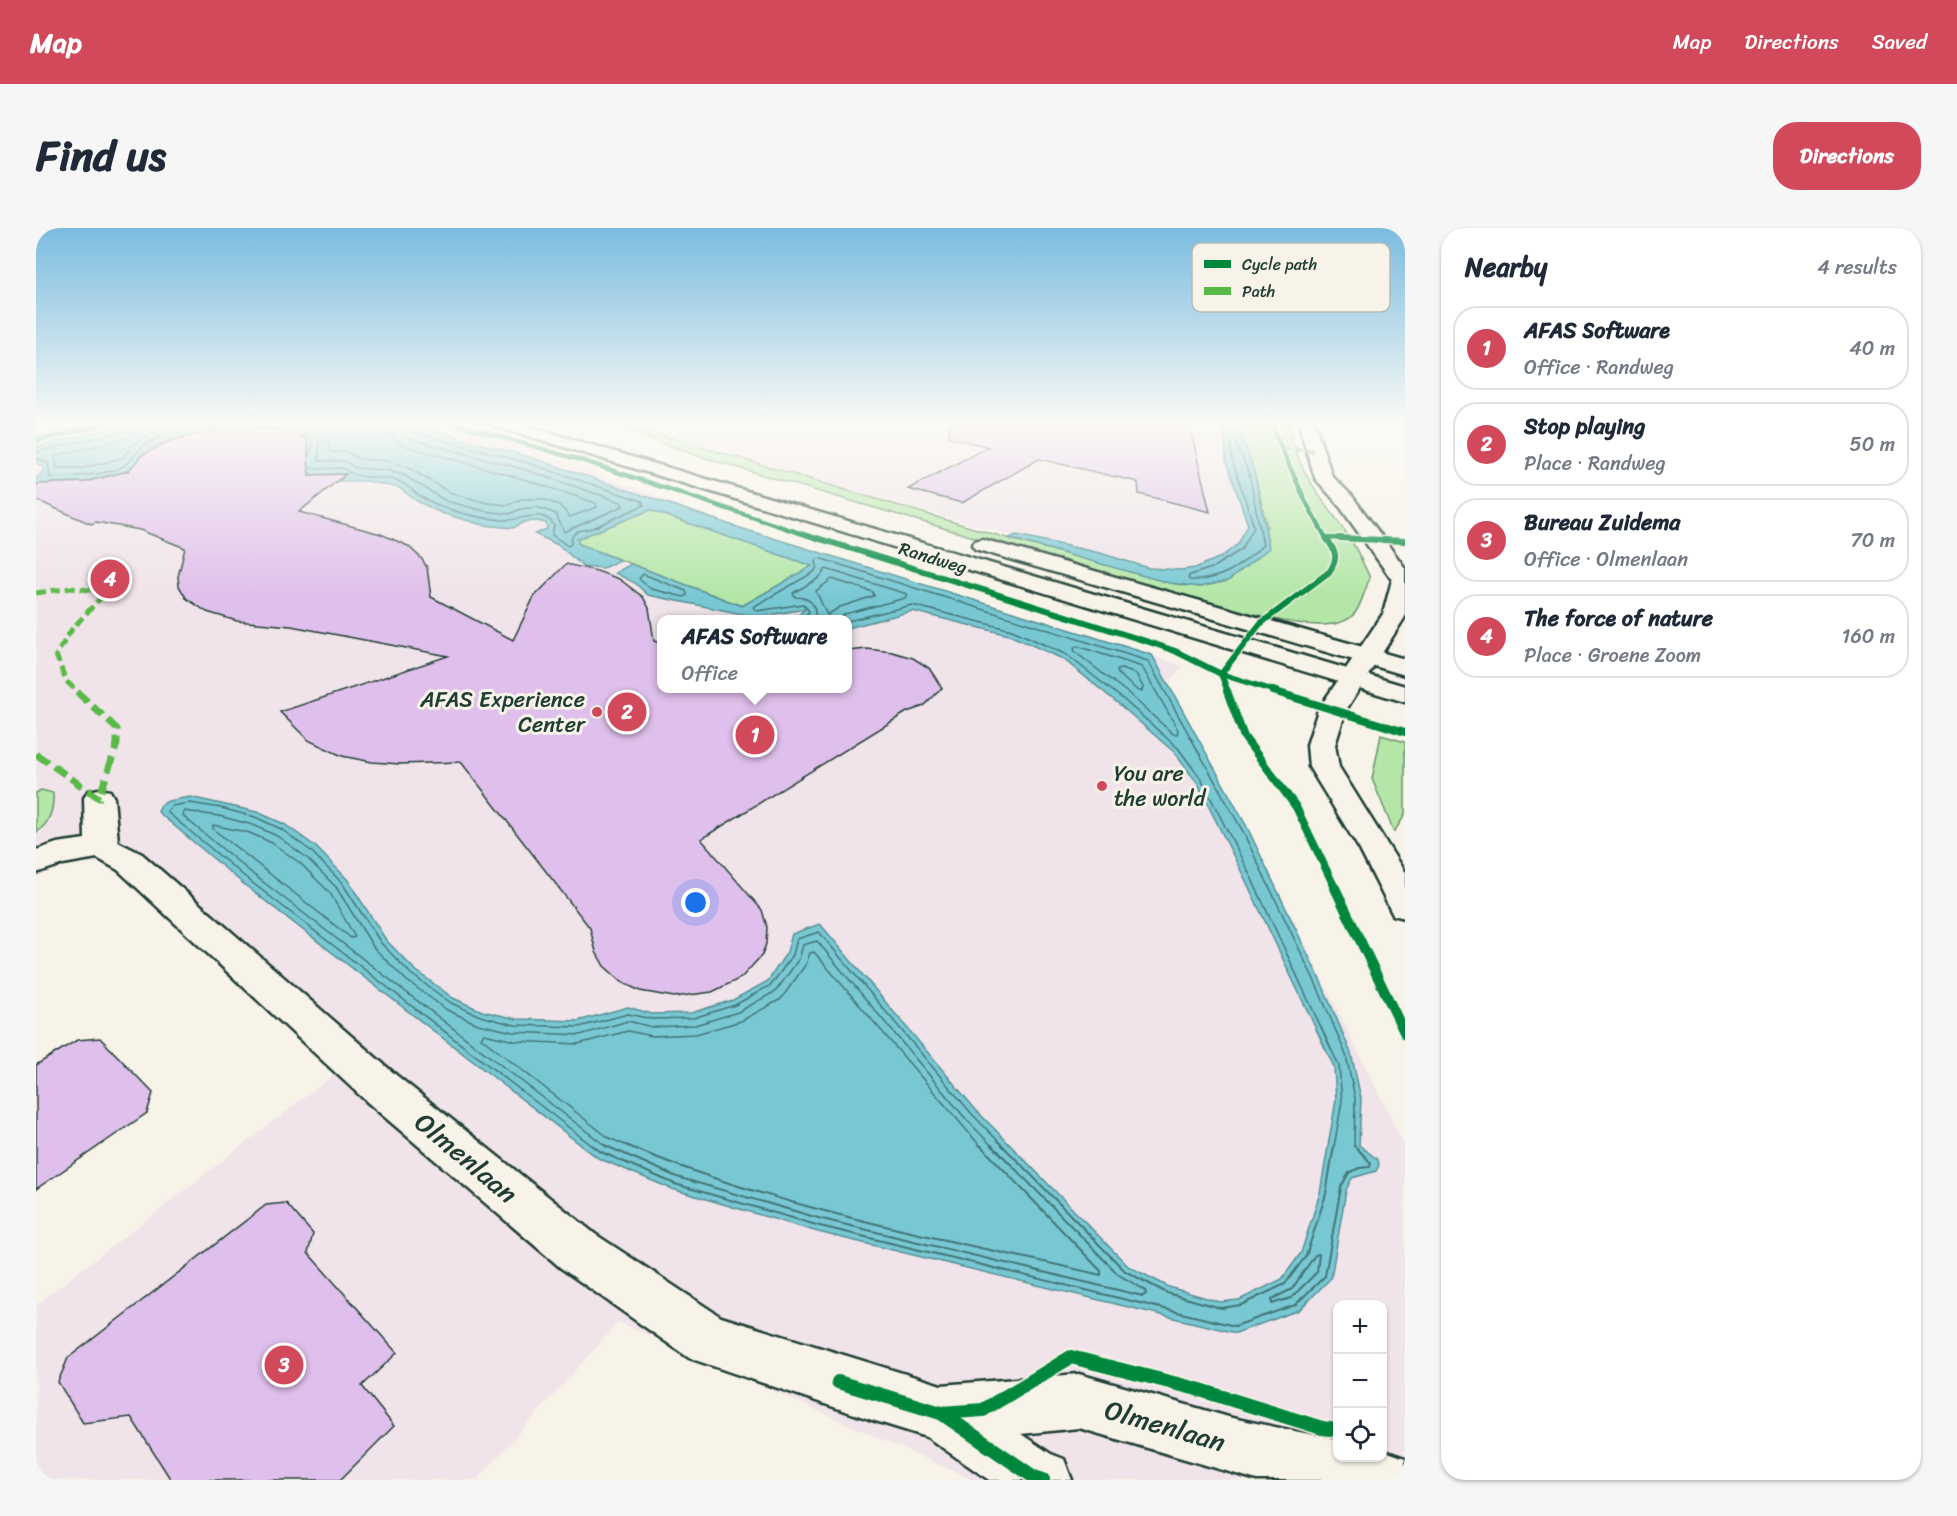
<!DOCTYPE html>
<html lang="en">
<head>
<meta charset="utf-8">
<style>
	:root { --surface:#fff; --page:#f6f6f7; --text:#1f2937; --muted:#747a83; --line:#e0e1e3; --accent:#d1495b }
	body { margin:0; font-family:Sriracha,sans-serif; background:var(--page); color:var(--text) }
	.controls { position:absolute; right:18px; bottom:18px; display:grid; overflow:hidden; border-radius:12px; box-shadow:0 2px 4px #0004 }
	.controls button { width:54px; height:54px; display:grid; place-items:center; padding:0; border:0; border-bottom:2px solid var(--line); background:var(--surface); color:var(--text); font:30px sans-serif }
	.you { position:absolute; left:660px; top:675px; width:21px; height:21px; margin:-15px; border:4px solid #fff; border-radius:50%; background:#1a73e8; box-shadow:0 0 0 9px #1a73e833 }
	.badge { display:grid; place-items:center; width:39px; height:39px; border-radius:50%; background:var(--accent); color:#fff; font-size:20px; font-weight:700 }
	.pin { position:absolute; translate:-50% -50%; border:3px solid #fff; box-shadow:0 2px 6px #0006 }
	.popup { position:absolute; left:621px; top:387px; width:195px; height:78px; box-sizing:border-box; display:grid; place-content:center; border-radius:12px; background:var(--surface); filter:drop-shadow(0 2px 4px #0005); font-size:20px; white-space:nowrap; color:var(--muted) }
	.popup b { font-size:22px; color:var(--text) }
	.popup::after { content:''; position:absolute; left:50%; top:100%; margin-left:-12px; border:12px solid transparent; border-top-color:var(--surface) }
	.list { margin:0; padding:0; list-style:none }
	h2 { display:flex; justify-content:space-between; align-items:center; height:78px; margin:0; padding:0 24px; font-size:26px }
	h2 small { font-size:20px; font-weight:400; color:var(--muted) }
	.list li { display:grid; grid-template-columns:39px 1fr auto; gap:18px; align-items:center; box-sizing:border-box; height:84px; margin:0 12px 12px; padding:0 12px; border:2px solid var(--line); border-radius:24px }
	.list b { display:block; font-size:22px; white-space:nowrap }
	.list p { margin:0; font-size:20px; white-space:nowrap; color:var(--muted) }
	.list em { font-size:20px; font-style:normal; color:var(--muted) }
	.icon { flex:none; width:33px; height:33px; fill:none; stroke:currentColor; stroke-width:2; stroke-linecap:round; stroke-linejoin:round }
	.map { position:relative; flex:none; width:1369px; height:1252px; overflow:hidden; border-radius:24px }
	header { display:flex; align-items:center; gap:36px; box-sizing:border-box; height:84px; padding:0 30px; background:var(--accent); color:#fff }
	header strong { font-size:28px }
	nav { display:flex; gap:33px; margin-inline-start:auto; font-size:21px }
	.intro { display:flex; align-items:center; justify-content:space-between; box-sizing:border-box; height:144px; padding:0 36px }
	h1 { margin:0; font-size:42px }
	.button { padding:15px 27px; border-radius:24px; background:var(--accent); color:#fff; font-size:21px; font-weight:700 }
	main { display:flex; gap:36px; padding:0 36px }
	aside { flex:1; background:var(--surface); border-radius:24px; box-shadow:0 2px 4px #0004 }
	.map>svg:first-child { display:block }
	.built { fill:#f0e3e9; fill-rule:evenodd }
	.green { fill:#b3e6a7; stroke:#69926e; stroke-width:1.5 }
	.water { fill:#78c8d4; stroke:#549094; stroke-width:1.5 }
	.lines { fill:none; stroke-linecap:round; stroke-linejoin:round }
	.shore-far1 { stroke:#437574; stroke-width:1.5 }
	.shore { stroke:#437574; stroke-width:2 }
	.building { fill:#dfbfeb; stroke:#1f3d34; stroke-width:1.5 }
	.minor-casing { stroke:#1f3d34; stroke-width:5 }
	.major-casing { stroke:#1f3d34; stroke-width:5 }
	.minor { fill:#f7f3e8; fill-rule:evenodd }
	.major { fill:#f7f3e8; fill-rule:evenodd }
	.quiet-far2 { stroke:#58b947; stroke-width:4; stroke-dasharray:8 4; stroke-linecap:butt }
	.quiet-far1 { stroke:#58b947; stroke-width:5; stroke-dasharray:10 5; stroke-linecap:butt }
	.quiet { stroke:#58b947; stroke-width:7; stroke-dasharray:14 7; stroke-linecap:butt }
	.cycleway-far4-casing { stroke:#f7f3e8; stroke-width:7 }
	.cycleway-far3-casing { stroke:#f7f3e8; stroke-width:9 }
	.cycleway-far2-casing { stroke:#f7f3e8; stroke-width:12 }
	.cycleway-far1-casing { stroke:#f7f3e8; stroke-width:14 }
	.cycleway-casing { stroke:#f7f3e8; stroke-width:18 }
	.cycleway-far4 { stroke:#00873e; stroke-width:4.5 }
	.cycleway-far3 { stroke:#00873e; stroke-width:6 }
	.cycleway-far2 { stroke:#00873e; stroke-width:8 }
	.cycleway-far1 { stroke:#00873e; stroke-width:10 }
	.cycleway { stroke:#00873e; stroke-width:14 }
	.poi-dot { fill:#d1495b; stroke:#f7f3e8; stroke-width:2 }
	.labels { text-anchor:middle; dominant-baseline:central; stroke-width:6; stroke-linejoin:round; paint-order:stroke }
	.far-street-label { font-size:18px; fill:#1f3d34; stroke:#f7f3e8 }
	.poi-label { font-size:22px; fill:#1f3d34; stroke:#f7f3e8; text-anchor:end }
	.near-street-label { font-size:27px; fill:#1f3d34; stroke:#f7f3e8 }
	.key { fill:#f7f3e8; stroke:#b6bcb2; stroke-width:1.5 }
	.key-label { font-size:16px; fill:#1f3d34 }
</style>
</head>
<body>
<header>
<strong>Map</strong>
<nav><a>Map</a><a>Directions</a><a>Saved</a></nav>
</header>
<div class="intro"><h1>Find us</h1><a class="button">Directions</a></div>
<main>
<div class="map">
<svg width="1369" height="1252" viewBox="0 0 1369 1252">
	<rect width="100%" height="100%" fill="#f7f3e8"/>
	<filter id="ink" filterUnits="userSpaceOnUse"><feTurbulence type="fractalNoise" baseFrequency=".0167" numOctaves="2"/><feDisplacementMap in="SourceGraphic" scale="12" xChannelSelector="R" yChannelSelector="G"/><feConvolveMatrix kernelMatrix="1 2 1 2 8 2 1 2 1" color-interpolation-filters="sRGB"/></filter>
	<g filter="url(#ink)">
		<g class="built">
			<path d="M85,194H426L698,298L1147,438L1131,456L1210,596L1369,919V1252H937L583,1094L441,1252H0V1077L299,846L72,636L19,634L0,641V215ZM626,392H812V460H626ZM1302,1076H1346V1230H1302Z"/>
			<polygon points="568,194 1220,194 1208,372"/>
		</g>
		<g class="green">
			<path d="M567,194H583L974,311L1149,358L1231,299L1218,243L1201,194H1253C1260,246 1288,271 1315,312C1322,324 1328,337 1334,350C1329,360 1326,376 1319,385C1302,406 1252,394 1229,389L941,310L659,227Z"/>
			<polygon points="614,282 777,338 706,378 543,316 541,311"/>
			<polygon points="1345,507 1369,514 1369,587 1358,604 1336,551"/>
			<path d="M5,562L17,565C18,581 14,595 0,605V565Z"/>
		</g>
		<g class="water">
			<path d="M99,194H366L494,229L698,298L1116,427L1211,599L1286,756L1315,825L1325,870L1323,917L1342,932L1343,937L1340,943L1316,950L1310,962L1295,1050L1263,1082L1200,1105L782,1004L636,961L562,930L210,658L122,584L125,577L132,573L154,569L221,584L248,596L279,618L311,651L350,712L378,741L417,770L446,783L481,791L542,793L592,779L616,786L655,785L697,772L732,753L751,724L756,706L784,696L940,882L1092,1038L1133,1059L1184,1074L1203,1072L1246,1051L1265,1025L1284,965L1300,872L1298,839L1209,651L1161,555L1138,524L1084,477L1027,431L973,407L876,383L812,400V392L758,391L769,381L721,389L612,367L599,355L579,345L595,336L706,378L776,338L614,282L541,311L543,316L584,332L567,340L547,338L522,317L499,306L511,301L510,295L500,293L488,294L477,300L447,297L405,285L381,273L363,260L332,253H304L309,246L277,247L251,235L269,211C242,192 96,202 100,240L49,254L15,255L0,263V250L6,245L7,239L0,235V219Z"/>
			<polygon points="1188,194 1201,194 1218,243 1233,320 1192,353 1164,359 1133,355 973,310 981,307 1064,325 1113,340 1145,342 1159,340 1185,329 1202,316 1212,297 1190,232"/>
		</g>
		<g class="lines">
			<g class="shore-far1">
				<polyline points="102,194 100,203 93,209 19,228 21,240 47,240 86,230 97,217 110,208 152,194"/>
				<polyline points="266,194 283,208 283,233 308,233 320,240 350,242 367,247 410,273 449,283 473,286 485,281 501,279 520,286 528,304 587,278 585,274 490,242 372,210 364,203 362,194"/>
				<polyline points="283,194 291,206 295,224 311,224 323,231 352,233 371,239 413,264 451,275 472,277 485,271 507,271 523,277 534,289 561,279 560,275 487,251 366,217 356,208 353,194"/>
				<path d="M1198,212L1213,245L1227,317C1206,338 1184,353 1154,352L1152,350L1154,347L1176,340L1206,321L1218,299L1196,231L1195,215Z"/>
				<polyline points="0,224 89,203 94,199 94,194"/>
				<path d="M0,230L12,235L14,249C37,249 60,248 82,241C96,236 99,222 112,215C148,197 227,184 264,201C269,204 273,210 277,214L273,227"/>
				<path d="M274,239L279,241L307,240C323,254 345,246 364,254C373,257 379,266 387,270C412,283 439,290 467,292C484,294 505,278 518,297L516,307L532,318L535,316L536,308L542,303L557,300L608,277L606,273L492,235L374,203L369,194"/>
				<polygon points="607,346 650,363 651,367 648,369 615,361 603,351"/>
				<polygon points="796,351 837,364 838,368 804,379 791,387 780,363"/>
				<polyline points="767,392 773,383 767,376 721,383 717,379 778,344 781,339 780,332 783,330 1112,433 1206,602 1281,758 1310,827 1319,870 1318,919"/>
				<path d="M778,392C782,377 774,369 759,369L757,365L783,350L790,341L871,366L869,370L809,386L802,392"/>
				<polyline points="812,393 876,377 976,402 1031,427 1088,472 1142,520 1165,551 1215,649 1303,838 1306,873 1298,919"/>
				<polygon points="1041,418 1106,439 1142,502 1141,506 1137,506 1093,466 1039,424 1038,420"/>
				<polygon points="1085,441 1100,446 1107,459 1106,463 1102,463 1082,446 1081,442"/>
				<polygon points="177,597 214,605 236,615 264,635 294,665 319,709 315,710 177,601"/>
				<polyline points="558,919 214,653 131,584 135,578 154,575 185,580 219,589 245,601 275,623 306,655 345,715 375,746 415,775 444,788 479,797 543,799 592,786 616,791 657,790 699,777 735,757 757,727 761,711 783,704 936,886 968,919"/>
				<polyline points="571,919 218,647 147,588 148,583 183,588 217,597 241,608 270,629 300,659 338,720 370,752 411,782 442,796 477,804 544,807 592,793 616,799 659,797 702,784 740,763 763,731 767,717 781,713 930,891 957,919"/>
				<polyline points="594,919 573,910 445,810 448,806 479,813 542,816 592,803 616,808 660,806 705,793 745,771 770,736 774,725 778,724 945,919"/>
			</g>
			<g class="shore">
				<polyline points="556,917 565,924 639,956 784,998 1199,1098 1259,1077 1289,1048 1305,959 1313,945 1323,940 1334,939 1335,935 1318,917"/>
				<polyline points="568,917 641,949 786,991 1107,1068 1110,1066 1109,1062 1083,1047 956,917"/>
				<path d="M590,917C741,981 906,1010 1065,1047V1043L944,917"/>
				<polyline points="966,917 1089,1043 1131,1065 1185,1080 1205,1077 1249,1056 1270,1028 1290,966 1298,917"/>
				<polygon points="1283,1026 1281,1044 1255,1070 1236,1076 1236,1071 1256,1061 1279,1027"/>
			</g>
		</g>
		<g class="building">
			<polygon points="914,194 1088,194 1154,200 1174,284 1103,266 1102,254 1003,231 926,275 872,261 952,219 913,209"/>
			<polygon points="206,200 247,202 271,211 273,247 310,246 263,284 345,306 372,318 385,330 391,339 395,369 477,412 498,369 530,336 561,343 583,351 607,369 613,380 618,413 626,416 626,460 812,460 812,423 831,421 856,424 877,430 893,440 906,460 888,478 871,484 665,611 726,682 731,699 730,716 726,727 705,750 676,764 638,769 604,763 586,754 568,738 560,724 554,700 425,534 364,536 336,534 306,528 272,512 244,484 412,428 255,398 201,393 171,384 150,370 143,358 142,349 149,320 104,302 60,294 55,296 0,272 0,256 49,254 92,243 106,227 131,214 167,205"/>
			<polygon points="64,810 117,865 111,885 0,961 0,837 41,812"/>
			<polygon points="250,975 277,1006 272,1025 361,1125 326,1158 358,1198 304,1252 135,1252 95,1189 47,1195 22,1154 32,1130 230,977"/>
		</g>
		<g class="lines">
			<g class="minor-casing">
				<g id="minor">
					<polygon points="1262,194 1278,194 1296,248 1316,268 1369,340 1369,389 1310,482 1299,517 1303,539 1369,645 1369,690 1357,687 1324,622 1273,539 1271,517 1282,482 1347,386 1356,352 1302,276 1279,250"/>
					<polygon points="63,561 74,563 78,570 82,614 106,626 360,847 559,1006 685,1089 905,1157 1043,1146 1196,1190 1302,1212 1302,1230 1346,1230 1346,1222 1369,1230 1369,1252 1221,1252 1043,1200 985,1206 1015,1226 1028,1231 1036,1252 953,1252 891,1209 833,1191 653,1130 525,1040 330,873 82,642 61,630 27,636 0,645 0,622 21,615 49,611 48,570 52,563"/>
				</g>
			</g>
			<g class="major-casing">
				<g id="major">
					<polygon points="18,194 46,194 44,197 0,208 0,198"/>
					<polygon points="453,194 478,194 1369,458 1369,474 455,197"/>
					<polygon points="946,311 1369,431 1369,447 939,321 936,317 939,313"/>
				</g>
			</g>
			<use href="#minor" class="minor"/>
			<use href="#major" class="major"/>
			<polyline class="quiet-far2" points="1246,220 1278,223"/>
			<polyline class="quiet-far1" points="0,365 35,360 70,364 36,401 20,427 30,453 42,464"/>
			<polyline class="quiet" points="0,526 63,570 81,516 81,501 40,463"/>
			<g class="cycleway-far4-casing">
				<g id="cycleway-far4">
					<polyline points="413,194 548,233 785,312"/>
					<polyline points="1238,194 1238,204 1270,274 1291,312"/>
					<polyline points="0,213 77,194"/>
					<polyline points="1292,310 1340,312"/>
				</g>
			</g>
			<g class="cycleway-far3-casing">
				<g id="cycleway-far3">
					<polyline points="781,310 1116,415 1139,423 1185,446 1242,464"/>
					<polyline points="1302,310 1369,313"/>
					<polyline points="1185,446 1192,464"/>
					<path d="M1185,446L1224,396L1293,344C1303,330 1300,323 1290,310"/>
				</g>
			</g>
			<g class="cycleway-far2-casing">
				<g id="cycleway-far2">
					<polyline points="1191,463 1208,509 1260,579 1300,662"/>
					<polyline points="1237,463 1369,504"/>
				</g>
			</g>
			<g class="cycleway-far1-casing">
				<polyline id="cycleway-far1" points="1299,660 1369,806"/>
			</g>
			<g class="cycleway-casing">
				<g id="cycleway">
					<polyline points="802,1154 905,1185 998,1249 1007,1252"/>
					<polyline points="905,1185 947,1182 1035,1129 1161,1161 1286,1200 1302,1202"/>
				</g>
			</g>
			<use href="#cycleway-far4" class="cycleway-far4"/>
			<use href="#cycleway-far3" class="cycleway-far3"/>
			<use href="#cycleway-far2" class="cycleway-far2"/>
			<use href="#cycleway-far1" class="cycleway-far1"/>
			<use href="#cycleway" class="cycleway"/>
		</g>
	</g>
	<linearGradient id="sky" x2="0" y2="1"><stop stop-color="#7bbce0"/><stop offset="0.53" stop-color="#fbfaf5"/><stop offset="1" stop-color="#fbfaf5" stop-opacity="0"/></linearGradient>
	<rect width="1369" height="369" fill="url(#sky)"/>
	<g class="poi-dot">
		<circle cx="561" cy="484" r="6"/>
		<circle cx="1066" cy="558" r="6"/>
	</g>
	<g class="labels">
		<g class="far-street-label">
			<text transform="translate(897 330) rotate(17)">Randweg</text>
		</g>
		<g class="poi-label">
			<text x="549" y="471">AFAS Experience<tspan x="549" dy="25">Center</tspan></text>
			<text x="1078" y="545" text-anchor="start">You are<tspan x="1078" dy="25">the world</tspan></text>
		</g>
		<g class="near-street-label">
			<text transform="translate(430 930) rotate(40)">Olmenlaan</text>
			<text transform="translate(1129 1198) rotate(16)">Olmenlaan</text>
		</g>
	</g>
	<rect x="1156" y="15" width="198" height="69" rx="9" class="key"/>
	<rect x="1168" y="32" width="27" height="8" fill="#00873e"/>
	<rect x="1168" y="59" width="27" height="8" fill="#58b947"/>
	<g class="key-label">
		<text x="1206" y="42">Cycle path</text>
		<text x="1206" y="69">Path</text>
	</g>
</svg>
<div class="controls">
<button>+</button>
<button>−</button>
<button><svg class="icon" aria-label="locate" viewBox="0 0 24 24"><circle cx="12" cy="12" r="6"/><path d="M12 2v4M12 18v4M2 12h4M18 12h4"/></svg></button>
</div>
<div class="you"></div>
<div class="pin badge" style="left:719px;top:507px">1</div>
<div class="popup"><b>AFAS Software</b>Office</div>
<div class="pin badge" style="left:591px;top:484px">2</div>
<div class="pin badge" style="left:248px;top:1137px">3</div>
<div class="pin badge" style="left:74px;top:351px">4</div>
</div>
<aside>
<h2>Nearby<small>4 results</small></h2>
<ul class="list">
<li><span class="badge">1</span><div><b>AFAS Software</b><p>Office · Randweg</p></div><em>40 m</em></li>
<li><span class="badge">2</span><div><b>Stop playing</b><p>Place · Randweg</p></div><em>50 m</em></li>
<li><span class="badge">3</span><div><b>Bureau Zuidema</b><p>Office · Olmenlaan</p></div><em>70 m</em></li>
<li><span class="badge">4</span><div><b>The force of nature</b><p>Place · Groene Zoom</p></div><em>160 m</em></li>
</ul>
</aside>
</main>
</body>
</html>
